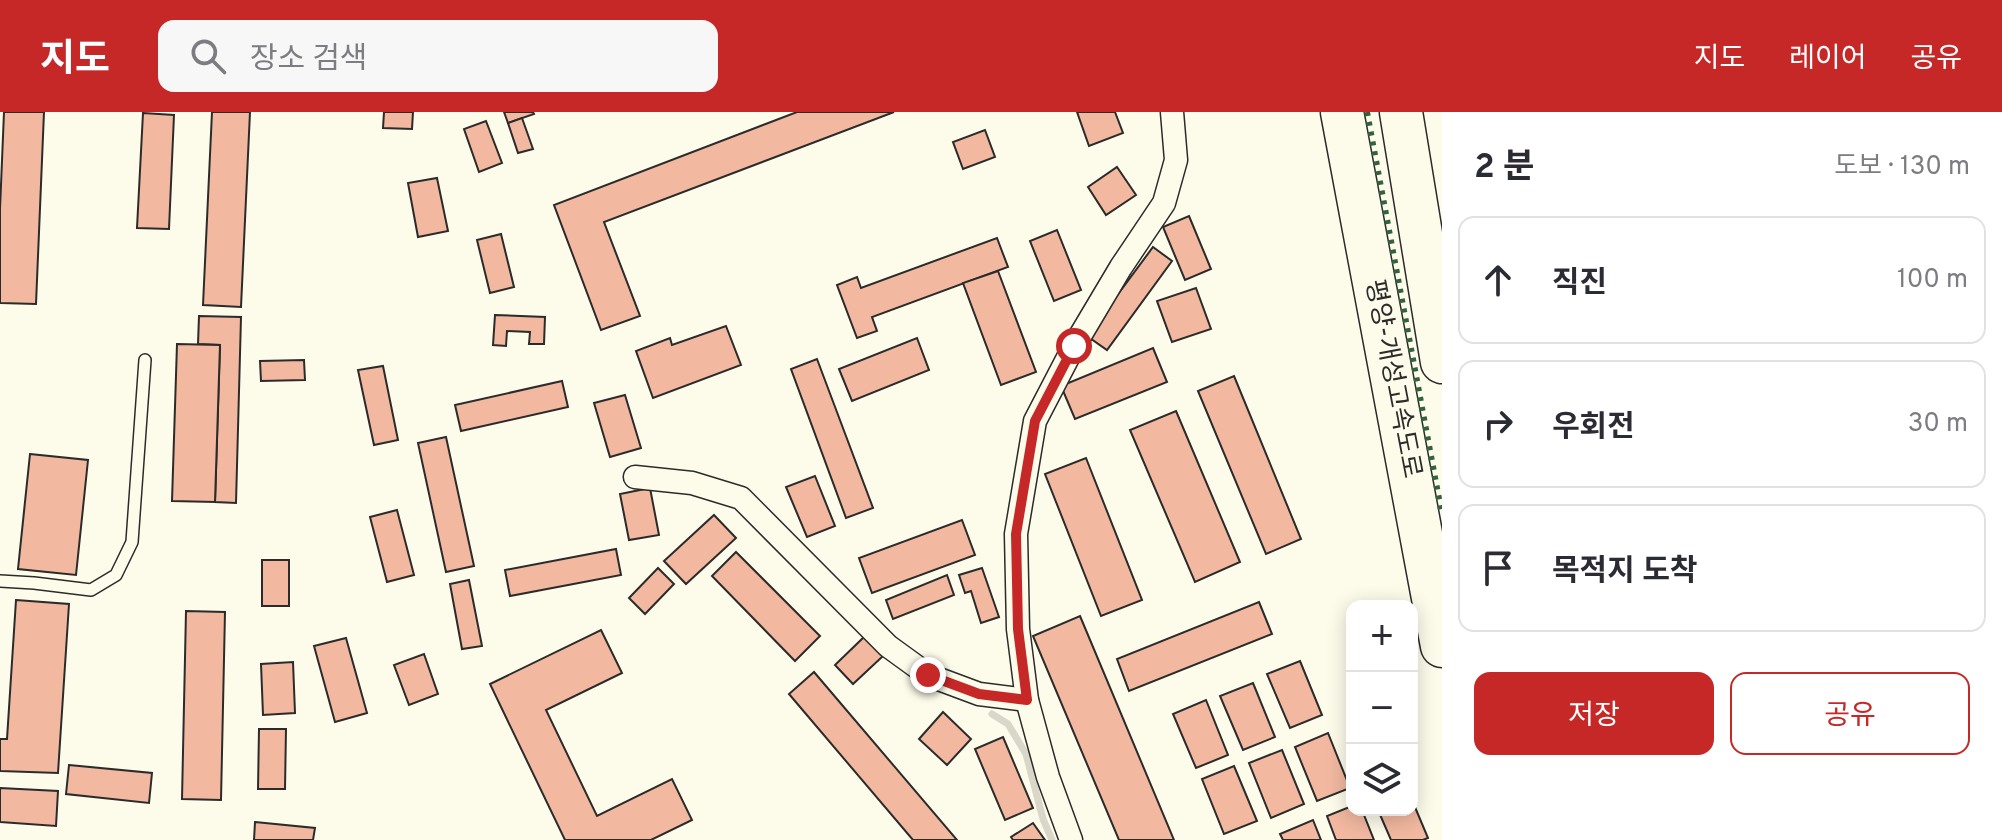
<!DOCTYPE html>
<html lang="ko">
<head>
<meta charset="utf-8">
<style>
	:root { --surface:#fff; --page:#f7f7f7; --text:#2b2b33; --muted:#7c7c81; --line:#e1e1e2; --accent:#c62828 }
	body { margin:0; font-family:Overpass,"Noto Sans KR",sans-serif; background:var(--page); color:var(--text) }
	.controls { position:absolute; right:24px; bottom:24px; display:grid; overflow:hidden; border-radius:16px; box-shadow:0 4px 20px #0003 }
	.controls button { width:72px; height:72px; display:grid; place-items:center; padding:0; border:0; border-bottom:2px solid var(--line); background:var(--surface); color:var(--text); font:40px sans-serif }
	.stop { position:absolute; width:24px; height:24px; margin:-18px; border:6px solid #c62828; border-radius:50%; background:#fff }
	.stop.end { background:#c62828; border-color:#fff; box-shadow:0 2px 8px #0008 }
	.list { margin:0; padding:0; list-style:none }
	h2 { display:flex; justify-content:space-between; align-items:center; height:104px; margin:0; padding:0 32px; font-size:34px }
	h2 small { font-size:26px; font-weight:400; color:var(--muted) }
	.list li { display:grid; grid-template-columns:52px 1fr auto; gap:24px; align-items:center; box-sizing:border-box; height:128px; margin:0 16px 16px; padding:0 16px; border:2px solid var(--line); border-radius:16px }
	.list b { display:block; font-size:30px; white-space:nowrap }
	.list em { font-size:26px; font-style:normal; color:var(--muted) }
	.actions { display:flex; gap:16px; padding:24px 32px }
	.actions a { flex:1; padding:18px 0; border:2px solid var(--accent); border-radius:16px; text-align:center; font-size:28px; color:var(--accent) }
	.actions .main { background:var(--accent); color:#fff }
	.icon { flex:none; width:44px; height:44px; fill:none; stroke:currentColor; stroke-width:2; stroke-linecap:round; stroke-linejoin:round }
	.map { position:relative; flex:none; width:1442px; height:728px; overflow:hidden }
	header { display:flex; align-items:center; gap:48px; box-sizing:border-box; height:112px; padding:0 40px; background:var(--accent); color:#fff }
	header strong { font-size:38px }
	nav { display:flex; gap:44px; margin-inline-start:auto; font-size:28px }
	.search { width:560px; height:72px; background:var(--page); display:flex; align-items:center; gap:20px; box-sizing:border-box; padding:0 28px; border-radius:16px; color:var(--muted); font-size:30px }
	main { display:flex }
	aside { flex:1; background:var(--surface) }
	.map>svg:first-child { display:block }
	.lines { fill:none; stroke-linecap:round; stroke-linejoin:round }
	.stream { stroke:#d8d7c9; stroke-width:7 }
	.building { fill:#f2b8a0; stroke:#2b2b2b; stroke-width:2 }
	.service-casing { stroke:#2b2b2b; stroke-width:14 }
	.minor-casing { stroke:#2b2b2b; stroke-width:25 }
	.motorway-casing { stroke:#2b2b2b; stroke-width:45 }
	.service { stroke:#fdfbea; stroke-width:11 }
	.minor { stroke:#fdfbea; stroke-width:22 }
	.motorway { stroke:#fdfbea; stroke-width:42 }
	.hedge { stroke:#34623c; stroke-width:6; stroke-dasharray:4 6; stroke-linecap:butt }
	.route { stroke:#c62828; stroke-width:10 }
	.labels { text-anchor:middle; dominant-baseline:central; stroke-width:6; stroke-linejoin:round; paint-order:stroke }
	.street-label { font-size:26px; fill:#2b2b2b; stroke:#fdfbea }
</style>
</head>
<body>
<header>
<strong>지도</strong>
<div class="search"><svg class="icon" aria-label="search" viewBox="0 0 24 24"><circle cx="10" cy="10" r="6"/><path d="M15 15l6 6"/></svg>장소 검색</div>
<nav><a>지도</a><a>레이어</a><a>공유</a></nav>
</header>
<main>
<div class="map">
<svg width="1442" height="728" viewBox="0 0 1442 728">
	<rect width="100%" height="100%" fill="#fdfbea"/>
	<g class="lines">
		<polyline class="stream" points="992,602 1008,612 1026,642 1043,707 1052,728"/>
	</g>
	<g class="building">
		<polygon points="4,0 44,0 36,192 0,191 0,97"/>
		<polygon points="212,0 250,0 241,195 203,193"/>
		<polygon points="384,0 413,0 412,17 383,16"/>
		<polygon points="504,0 533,0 534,2 508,11"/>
		<polygon points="797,0 894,0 604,110 640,204 601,218 554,93"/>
		<polygon points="1077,0 1115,0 1123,21 1089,34"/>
		<polygon points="143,1 174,3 169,117 137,116"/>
		<polygon points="522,6 533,37 518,41 508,11"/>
		<polygon points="486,9 502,51 479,60 464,17"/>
		<polygon points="985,18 995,45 963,57 953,30"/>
		<polygon points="1117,55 1136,83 1106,103 1088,75"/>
		<polygon points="437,66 448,119 418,125 408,71"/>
		<polygon points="1189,104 1211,157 1185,168 1163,115"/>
		<polygon points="1057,118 1081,178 1054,189 1030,129"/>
		<polygon points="501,122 514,175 490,181 477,128"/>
		<polygon points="997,126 1008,155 872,205 877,219 857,226 837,173 857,165 861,176"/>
		<polygon points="1153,135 1172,149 1107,238 1087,224"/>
		<polygon points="998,159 1036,260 1001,273 963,171"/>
		<polygon points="1196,176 1211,217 1172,230 1157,189"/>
		<polygon points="495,203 545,205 544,232 529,232 530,220 507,219 506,234 493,233"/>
		<polygon points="199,204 241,205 236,391 215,390 220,233 198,232"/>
		<polygon points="726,214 741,253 653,286 636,239 670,226 672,233"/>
		<polygon points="917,226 929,258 852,289 839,257"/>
		<polygon points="177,232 220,233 215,390 172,389"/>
		<polygon points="1153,236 1167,270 1075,307 1061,274"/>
		<polygon points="817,247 873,396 846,406 791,257"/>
		<polygon points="304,248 305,268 261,269 260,249"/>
		<polygon points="383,254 398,328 374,333 358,258"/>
		<polygon points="1234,264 1301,427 1266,442 1198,279"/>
		<polygon points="562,269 568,295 461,319 455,293"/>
		<polygon points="625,283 641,336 610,345 594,291"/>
		<polygon points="1176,299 1240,450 1195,470 1130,318"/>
		<polygon points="446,325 474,454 446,460 418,331"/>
		<polygon points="30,342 88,348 76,463 18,457"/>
		<polygon points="1086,346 1142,488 1101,504 1045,362"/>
		<polygon points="815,364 835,414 807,425 786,375"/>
		<polygon points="650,376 659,423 629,428 620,382"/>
		<polygon points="397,398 414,463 387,470 370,405"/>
		<polygon points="714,403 736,426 686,472 664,449"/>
		<polygon points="962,408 975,443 872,481 859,446"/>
		<polygon points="616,437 621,463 510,484 505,458"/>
		<polygon points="736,440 820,524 795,549 712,464"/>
		<rect x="262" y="448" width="27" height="46"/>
		<polygon points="658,456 674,472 645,502 629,486"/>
		<polygon points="982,456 999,505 981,511 971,479 965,481 959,463"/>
		<polygon points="947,463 954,483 893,507 886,488"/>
		<polygon points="469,468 482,534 462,537 450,472"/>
		<polygon points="16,488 69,492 58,661 0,659 0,627 7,627"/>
		<polygon points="1259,490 1272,522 1129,579 1117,547"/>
		<polygon points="186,499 225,500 221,688 182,687"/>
		<polygon points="1080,504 1174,728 1119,728 1033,524"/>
		<polygon points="601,518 622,561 546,598 597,704 672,667 692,708 651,728 565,728 490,572"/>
		<polygon points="864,525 883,544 853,572 835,553"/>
		<polygon points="346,526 367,601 335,610 314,534"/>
		<polygon points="424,542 438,582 409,593 394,553"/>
		<polygon points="1300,549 1322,603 1290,616 1267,562"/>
		<polygon points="293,550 295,601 263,603 261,552"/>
		<polygon points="814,560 957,728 913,728 789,582"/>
		<polygon points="1253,571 1275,625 1243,638 1220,584"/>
		<polygon points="1206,588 1228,643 1196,656 1173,602"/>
		<polygon points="943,600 971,627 947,653 919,627"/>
		<polygon points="259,617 286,617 285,677 258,677"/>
		<polygon points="1328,621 1350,676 1317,689 1295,635"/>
		<polygon points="1003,625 1033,696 1005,708 975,637"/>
		<polygon points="1282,638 1304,692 1271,706 1249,651"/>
		<polygon points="69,653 152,661 149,691 66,682"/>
		<polygon points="1234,654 1257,709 1224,722 1202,667"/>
		<polygon points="0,676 58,679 56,714 0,710"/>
		<polygon points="1412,688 1428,726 1423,728 1391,728 1378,698 1412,698"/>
		<polygon points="1352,694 1352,698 1362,698 1374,728 1336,728 1327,704"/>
		<polygon points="1313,708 1321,728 1283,728 1280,722"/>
		<polygon points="255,710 315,716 313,728 254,728"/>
		<polygon points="1033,711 1045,728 1013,728 1011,725"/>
	</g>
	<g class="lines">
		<g class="service-casing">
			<polyline id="service" points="0,469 34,471 91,478 116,463 132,430 145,248"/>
		</g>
		<g class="minor-casing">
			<g id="minor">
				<polyline points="635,365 692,371 741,386 888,534 928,563 979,582 1027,588"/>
				<polyline points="1071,728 1048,665 1027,588 1018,517 1016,422 1035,309 1074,234 1121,155 1164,91 1176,48 1172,0"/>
			</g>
		</g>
		<g class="motorway-casing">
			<g id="motorway">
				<polyline points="1342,0 1442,534"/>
				<polyline points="1401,0 1442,250"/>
			</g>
		</g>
		<use href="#service" class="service"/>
		<use href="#minor" class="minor"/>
		<use href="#motorway" class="motorway"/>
		<polyline class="hedge" points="1367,0 1442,403"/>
	</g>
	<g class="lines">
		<polyline class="route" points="928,563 979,582 1027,588 1018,517 1016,422 1035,309 1074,234"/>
	</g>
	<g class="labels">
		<g class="street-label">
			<text transform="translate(1392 267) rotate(79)">평양-개성고속도로</text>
		</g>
	</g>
</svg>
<div class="controls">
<button>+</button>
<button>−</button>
<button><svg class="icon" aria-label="layers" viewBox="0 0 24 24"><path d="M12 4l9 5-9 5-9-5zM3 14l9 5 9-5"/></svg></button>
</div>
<div class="stop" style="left:1074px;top:234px"></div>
<div class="stop end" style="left:928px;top:563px"></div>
</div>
<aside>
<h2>2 분<small>도보 · 130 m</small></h2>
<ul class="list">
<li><svg class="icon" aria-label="ahead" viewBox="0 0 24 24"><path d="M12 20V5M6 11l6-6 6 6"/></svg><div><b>직진</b></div><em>100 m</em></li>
<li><svg class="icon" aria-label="right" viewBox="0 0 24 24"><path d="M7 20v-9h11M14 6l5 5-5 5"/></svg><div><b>우회전</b></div><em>30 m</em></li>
<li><svg class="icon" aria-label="arrive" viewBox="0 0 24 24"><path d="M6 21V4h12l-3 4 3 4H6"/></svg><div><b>목적지 도착</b></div></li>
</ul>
<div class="actions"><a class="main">저장</a><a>공유</a></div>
</aside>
</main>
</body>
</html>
